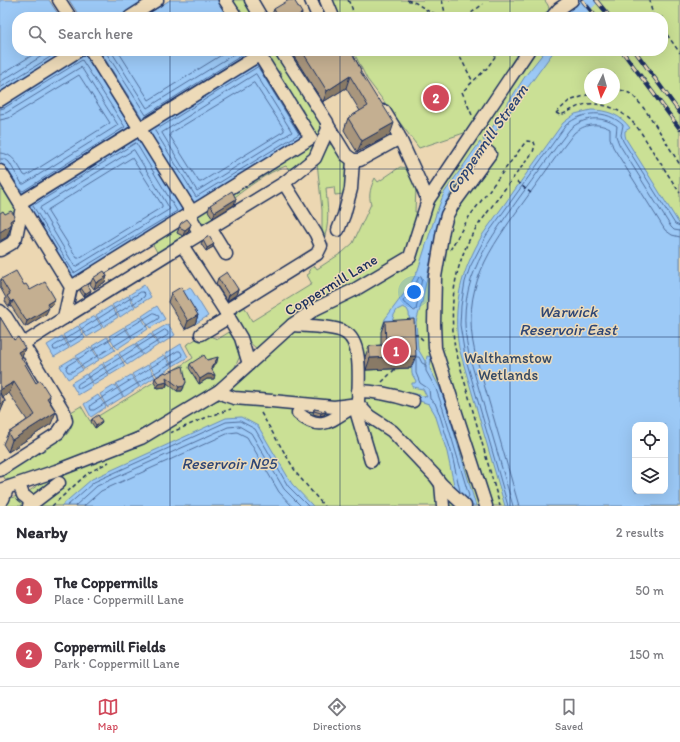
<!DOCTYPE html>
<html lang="en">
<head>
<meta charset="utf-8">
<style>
	:root { --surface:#fff; --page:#f2f2f3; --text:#2b2b33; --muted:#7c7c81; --line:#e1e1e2; --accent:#d1495b }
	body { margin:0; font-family:Itim,sans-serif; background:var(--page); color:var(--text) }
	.controls { position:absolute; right:12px; bottom:12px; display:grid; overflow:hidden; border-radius:8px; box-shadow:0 4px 16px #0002 }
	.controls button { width:36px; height:36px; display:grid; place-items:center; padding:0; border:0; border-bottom:1px solid var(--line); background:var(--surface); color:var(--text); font:20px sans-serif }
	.compass { position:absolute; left:584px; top:68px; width:36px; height:36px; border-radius:50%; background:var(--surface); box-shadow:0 4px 16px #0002; rotate:185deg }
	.you { position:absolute; left:414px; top:292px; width:14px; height:14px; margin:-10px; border:3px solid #fff; border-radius:50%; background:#1a73e8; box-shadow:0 0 0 6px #1a73e833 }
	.badge { display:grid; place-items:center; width:26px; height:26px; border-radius:50%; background:var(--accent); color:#fff; font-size:13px; font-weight:700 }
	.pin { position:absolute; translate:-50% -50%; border:2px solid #fff; box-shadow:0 1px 4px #0006 }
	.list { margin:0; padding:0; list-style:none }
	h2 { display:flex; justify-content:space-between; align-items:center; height:52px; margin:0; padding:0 16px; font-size:17px }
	h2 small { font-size:13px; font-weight:400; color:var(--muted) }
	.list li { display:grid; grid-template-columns:26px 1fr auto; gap:12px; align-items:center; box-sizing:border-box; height:64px; padding:0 16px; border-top:1px solid var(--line) }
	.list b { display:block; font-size:15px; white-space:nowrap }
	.list p { margin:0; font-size:13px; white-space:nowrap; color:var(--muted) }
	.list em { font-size:13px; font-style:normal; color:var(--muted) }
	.icon { flex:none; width:22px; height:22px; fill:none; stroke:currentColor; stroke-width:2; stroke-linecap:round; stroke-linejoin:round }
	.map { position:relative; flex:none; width:680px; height:506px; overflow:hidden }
	.search { position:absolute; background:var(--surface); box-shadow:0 4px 16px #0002; left:12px; right:12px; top:12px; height:44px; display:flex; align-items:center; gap:10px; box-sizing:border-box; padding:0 14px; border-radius:16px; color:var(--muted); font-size:15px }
	.sheet { height:180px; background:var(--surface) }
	nav { display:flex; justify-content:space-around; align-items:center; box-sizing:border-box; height:56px; border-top:1px solid var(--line); background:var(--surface); font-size:11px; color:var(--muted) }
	nav a { display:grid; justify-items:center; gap:2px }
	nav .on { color:var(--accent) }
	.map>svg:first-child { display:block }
	.green { fill:#cae095; stroke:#72887a; fill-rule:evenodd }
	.water { fill:#9cc9f6; stroke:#688bb9; fill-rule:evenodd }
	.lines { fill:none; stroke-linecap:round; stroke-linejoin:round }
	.shore { stroke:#4f6d9b; stroke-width:1 }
	.river { stroke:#9cc9f6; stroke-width:16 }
	.minor-casing { stroke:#1b2f5e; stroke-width:15 }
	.path { stroke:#1b2f5e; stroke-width:1.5; stroke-dasharray:4 3; stroke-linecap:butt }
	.minor { stroke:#eddab8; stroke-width:12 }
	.rail-casing { stroke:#1b2f5e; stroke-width:4 }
	.rail { stroke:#eddab8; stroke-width:2.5; stroke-dasharray:8; stroke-linecap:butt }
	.wall { fill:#a9967d; stroke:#1b2f5e }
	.shaded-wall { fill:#897a66; stroke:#1b2f5e }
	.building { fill:#c4af91; stroke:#1b2f5e }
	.grid { fill:none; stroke:#1b2f5e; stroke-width:1; stroke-opacity:0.55 }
	.labels { text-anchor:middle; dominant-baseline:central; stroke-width:3; stroke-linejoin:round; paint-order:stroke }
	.street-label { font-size:15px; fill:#1b2f5e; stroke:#eddab8 }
	.park-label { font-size:15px; fill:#354a66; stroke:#eddab8 }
	.water-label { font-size:16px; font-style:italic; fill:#2e4675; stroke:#eddab8 }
</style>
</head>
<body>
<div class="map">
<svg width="680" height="506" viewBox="0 0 680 506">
	<rect width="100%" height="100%" fill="#ecd7b2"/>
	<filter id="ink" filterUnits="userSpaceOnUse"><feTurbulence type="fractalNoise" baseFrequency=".025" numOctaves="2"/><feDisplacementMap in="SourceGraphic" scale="8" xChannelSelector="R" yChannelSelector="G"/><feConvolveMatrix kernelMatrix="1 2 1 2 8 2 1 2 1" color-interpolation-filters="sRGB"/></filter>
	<g filter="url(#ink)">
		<g class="green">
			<polygon points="228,0 245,0 255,17 238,17"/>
			<path d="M330,0H545V1C550,7 550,10 546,17H337Z"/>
			<path d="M576,0H680V506H1L11,498L26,493L43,482L91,464L140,443L214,400L224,401L233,394L232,386L257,349L248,341L246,334L244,335L235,316L238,308L244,306L252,321L312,284L307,275L310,273L309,270L315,266L317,269L343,252L353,243L371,204C368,195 371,186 375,178L378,182L400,167L408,168L416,187L415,212H428L436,193L534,51H663V17H558ZM590,74H614V98H590ZM635,425H665V491H635Z"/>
			<path d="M259,51H276L323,127L307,163L291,172L286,166C266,173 248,187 231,200L228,196L208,209L213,219L214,222L200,227L194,214L305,115L302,109L297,112L277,80L282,76L279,71L273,74Z"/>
			<polygon points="353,51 523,51 470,131 419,148 367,79"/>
			<path d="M332,144L348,164V190L344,194L335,195L334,187L326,188C327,205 331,227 322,242V210L317,162L326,146Z"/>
			<polygon points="5,186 17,206 12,232 8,237 5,233 11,229 7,223 0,224 0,189"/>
			<polygon points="187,219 177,233 186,237 144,264 137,265 157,252 151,241"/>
			<path d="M231,331L234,336L241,354L234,369L219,382L206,392L166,417L112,444L15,480L5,479L3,475L67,434C73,426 73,421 71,412L81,406L90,421L154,382L157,388L167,386L168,382L164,376L193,358L186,345L208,332L212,337L218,339Z"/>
		</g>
		<g class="water">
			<polygon points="0,0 49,0 60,17 17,17 17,51 68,51 0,92"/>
			<polygon points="69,0 153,0 126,17 80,17"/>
			<polygon points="170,0 222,0 233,17 143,17"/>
			<polygon points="100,51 254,51 144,121"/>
			<polygon points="545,51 554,51 486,145 483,139 490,131 526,75"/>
			<polygon points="84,53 131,128 20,198 0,165 0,106"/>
			<polygon points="259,61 305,135 194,204 148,130"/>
			<path d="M591,110C607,110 621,115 630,128L625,131V135L626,139L680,225V506H505L459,348C452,305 461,272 483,234L563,123L575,114ZM635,425H665V491H635Z"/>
			<polygon points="138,137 184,212 73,280 26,205"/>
			<polygon points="480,142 484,149 452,191 446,202 440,218 431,258 422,302 416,322 418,349 425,361 425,368 427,356 431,357 430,369 440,388 447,408 476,506 468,506 456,494 447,452 435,414 429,404 410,398 412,393 427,397 423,389 412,387 412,383 415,383 416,381 412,374 409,313 407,309 403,307 397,310 394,315 389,332 381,332 385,319 409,287 418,270 436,214 444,193"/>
			<polygon points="144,285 151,297 136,306 129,295"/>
			<polygon points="190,287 208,316 195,324 178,295"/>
			<polygon points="128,296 135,307 120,317 112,305"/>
			<polygon points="111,306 118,317 103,327 96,315"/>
			<polygon points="157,306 165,319 150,328 142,316"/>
			<polygon points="95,316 102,328 87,337 79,325"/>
			<polygon points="141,317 148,329 133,339 125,326"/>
			<polygon points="168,324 175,335 160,345 152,333"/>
			<polygon points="78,326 85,338 70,347 63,335"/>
			<polygon points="124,327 132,339 117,349 109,336"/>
			<polygon points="151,334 158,345 143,355 136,343"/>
			<polygon points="62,336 69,348 54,357 47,345"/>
			<polygon points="107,337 115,350 100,359 92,346"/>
			<polygon points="135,344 142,355 127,365 119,353"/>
			<polygon points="181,344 188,357 173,366 165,354"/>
			<polygon points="91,347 99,360 84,369 76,356"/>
			<polygon points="118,354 125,366 110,375 103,363"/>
			<polygon points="164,355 172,367 157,376 149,364"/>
			<polygon points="75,357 83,370 68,379 60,366"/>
			<polygon points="102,364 109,376 94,385 87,374"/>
			<polygon points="148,365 155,377 140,387 132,374"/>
			<polygon points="86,374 93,386 78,395 71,383"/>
			<polygon points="131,375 139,387 124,397 116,384"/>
			<polygon points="115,385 123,397 107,407 100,394"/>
			<polygon points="98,395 106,407 91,417 84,404"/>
			<polygon points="241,417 258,426 292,484 313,506 61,506 92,479 226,418"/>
		</g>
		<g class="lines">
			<g class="shore">
				<polyline points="105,51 146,115 249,51"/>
				<polyline points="111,51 147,108 239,51"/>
				<polyline points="118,51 149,100 228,51"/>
				<polygon points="258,67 299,134 196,197 155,131"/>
				<polygon points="256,74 292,132 197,191 162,133"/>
				<polyline points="0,75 39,51"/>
				<polyline points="0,82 50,51"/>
				<polygon points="254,83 284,129 284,131 201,182 199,182 170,136 170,134"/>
				<polyline points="0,88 60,51"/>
				<polyline points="0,109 4,108 82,60 125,127 23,191 21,190 5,166 0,164"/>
				<polyline points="0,114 6,113 81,67 118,125 24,184 22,184 9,162 5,159 0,159"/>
				<path d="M0,120L9,118L79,75L110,123L26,176L24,175C18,165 13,153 0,153"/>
				<polygon points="136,143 177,211 74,273 33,206"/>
				<polygon points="134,150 170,209 75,267 40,208"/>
				<polygon points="132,158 162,205 162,207 79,258 77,258 48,212 48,210"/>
				<polygon points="421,276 422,278 416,310 414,311 409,306 404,303 403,301 413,289 419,277"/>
				<polygon points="141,292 143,292 145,294 144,297 57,350 54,350 53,347 54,346"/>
				<polygon points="154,313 157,314 159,317 158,319 71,372 68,372 66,369 67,366"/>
				<polygon points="165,330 168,332 168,335 81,388 78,388 77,386 78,384"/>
				<polygon points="178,351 180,351 182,354 181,357 94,410 91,410 90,407 91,405"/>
				<polyline points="416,357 419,357 422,363 426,365 426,371 436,389 443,409 469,496 467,499"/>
				<polyline points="416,359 416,373 420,383 429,389 430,399 435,403 439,413 451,451 460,491"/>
				<polyline points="67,506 94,482 226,422 240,421 255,429 288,486 308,506"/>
				<polyline points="75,506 97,486 228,427 239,426 251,433 284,489 301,506"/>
				<polyline points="84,506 101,491 229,433 237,432 247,437 279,492 292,506"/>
				<path d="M508,506L465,356L460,325L461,306L465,282L470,267L486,236L566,125C583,111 606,109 623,125L621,135L623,141L675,224L680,226"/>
				<path d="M513,506L469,355C454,287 482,250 519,198C536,175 552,152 570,129C584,117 601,115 617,126L616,136L619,144L671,227L674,230L680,231"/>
				<path d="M519,506L475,353C460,288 489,250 525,200C541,178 557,155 574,133C585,124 597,122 610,129V138L613,147L665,230L672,235L680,237"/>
			</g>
			<polyline class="river" points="573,17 578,10 589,0"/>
			<g class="minor-casing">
				<g id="minor">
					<polyline points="59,0 70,17"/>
					<polyline points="225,0 236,17"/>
					<polyline points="251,0 261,17"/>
					<polyline points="311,0 317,14"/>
					<polyline points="326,0 333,17"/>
					<polyline points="130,17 157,0"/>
					<polyline points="552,17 559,9 572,0"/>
					<polyline points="91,51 190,209 191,218 200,234"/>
					<polyline points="0,100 78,51"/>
					<polyline points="384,111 397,132 428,200"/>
					<polyline points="327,124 346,155 353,160 360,160 400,138"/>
					<polyline points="0,171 71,287 64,318 23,344 64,412 66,421 58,433 0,470"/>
					<polyline points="20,203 259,55"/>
					<polyline points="210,228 226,254"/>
					<polyline points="338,230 344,215 351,189 353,160"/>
					<polyline points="182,245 284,183 315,158 328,129 327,122 281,51"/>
					<polyline points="0,250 12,243 16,237 22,207"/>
					<polyline points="71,287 311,138 257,51"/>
					<polyline points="0,311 6,317 23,344"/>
					<polyline points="64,318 182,245 225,311"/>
					<path d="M292,325C305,326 333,326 344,332C364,341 358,386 358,404L369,416L392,431L435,476L441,484L465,506"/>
					<polyline points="201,334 229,317"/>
					<polyline points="249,364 241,338 225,311 317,254 321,246 316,234 284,183"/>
					<polyline points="219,391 225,395 234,398 272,401 334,407 358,404"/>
					<path d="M358,391C378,391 394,395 413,401"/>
					<polyline points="358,404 357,414 371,461"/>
					<path d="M298,413C321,433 331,420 353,407"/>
					<polyline points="19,484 23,495 33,503"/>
					<polyline points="441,484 443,506"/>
					<polyline points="0,490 56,471 141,438 219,391 292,325 315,309 356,289 410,257 428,200 528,51"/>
					<polyline points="0,502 3,499 7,489"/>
					<polyline points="29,506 59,483"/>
					<polyline points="486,506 435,348 434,324 435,277 443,230 447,215 452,206 490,154 488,152"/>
				</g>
			</g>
			<g class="path">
				<polyline points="348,0 352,8 354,17"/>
				<polyline points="407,0 416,3 428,11 444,17"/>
				<polyline points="442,0 446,17"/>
				<polyline points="650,0 651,8 654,17"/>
				<polyline points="466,17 483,4"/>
				<polyline points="520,17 524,14"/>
				<polyline points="663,29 680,53"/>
				<polyline points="377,51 379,55 391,51"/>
				<polyline points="457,51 473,82"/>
				<path d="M614,90C619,89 624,91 629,93C643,101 670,149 680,165"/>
				<path d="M556,113L560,115C570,112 577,105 588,104C600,103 614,107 623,114C635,122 643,135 650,147C660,162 670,178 680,193"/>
				<polyline points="556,113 569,101 590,94"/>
				<polyline points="472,115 462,92 487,68 499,51"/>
				<polyline points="517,182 531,193"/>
				<path d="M450,250L469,217L524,144L527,141L534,142L535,145L533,152C518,172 502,192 487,213C483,219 477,226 473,233C453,268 449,309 455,348L500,506"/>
				<polyline points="414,335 418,335 425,342"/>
				<polyline points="382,382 395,369"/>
				<polyline points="261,413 297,474 324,506"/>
				<polyline points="170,433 205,418 231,409"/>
				<polyline points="52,506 88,473 109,462"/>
			</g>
			<use href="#minor" class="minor"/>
			<g class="rail-casing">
				<g id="rail">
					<polyline points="582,0 596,17"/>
					<polyline points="596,0 610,17"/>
					<polyline points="622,51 680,129"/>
					<polyline points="635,51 680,113"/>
				</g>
			</g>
			<use href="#rail" class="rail"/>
		</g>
		<g class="wall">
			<polygon points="274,9 301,17 271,17"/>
			<polygon points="295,51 351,51 361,70 360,71 390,135 357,152 344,130 348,118 360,111 346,88 323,102 293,55"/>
			<polygon points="236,199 234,205 213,218 208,211 210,205"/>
			<polygon points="181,223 191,224 188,232 183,236 177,233"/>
			<polygon points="203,240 213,247 206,251 201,244"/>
			<polygon points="107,276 105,282 94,289 90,284 93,278"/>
			<polygon points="218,278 238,289 236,295 227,301 216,284"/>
			<polygon points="1,279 24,285 30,290 53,304 48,307 46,314 25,327 11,306 9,307 5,301 6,298 0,287 0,283"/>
			<polygon points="81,288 90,293 84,297 80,291"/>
			<polygon points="171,293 198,315 195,324 185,329 168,302"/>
			<polygon points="0,317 14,340 25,348 21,358 36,383 50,396 49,401 51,424 8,452 3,444 8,433 27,420 9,393 3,397 5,401 0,413"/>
			<polygon points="385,321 411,368 366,370 365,357 369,346 381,345 381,332"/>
			<polygon points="207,360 217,362 212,369 214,379 207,379 199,384 189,368 190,364"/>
			<polygon points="166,373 184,387 182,391 177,391 167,383 166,387 157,388 154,382 155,378"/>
			<polygon points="314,409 326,412 324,415 320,416 313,414"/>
			<polygon points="92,419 101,424 95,428 91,422"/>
		</g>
		<g class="shaded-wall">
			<polygon points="302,13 301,17 296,17"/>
			<polygon points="350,76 346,88 323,102 327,91"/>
			<polygon points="394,123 390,135 357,152 362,141"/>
			<polygon points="236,199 234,205 213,218 215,212"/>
			<polygon points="14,218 7,237 0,241 0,232 10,221"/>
			<polygon points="190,226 188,232 183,236 185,230"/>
			<polygon points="214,244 213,247 206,251 207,248"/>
			<polygon points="107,276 105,282 94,289 96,283"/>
			<polygon points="238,289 236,295 227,301 229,295"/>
			<polygon points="91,290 90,293 84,297 85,294"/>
			<polygon points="55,299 53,304 45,309 47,304"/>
			<polygon points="13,300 11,306 9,307 11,302"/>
			<polygon points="49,308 46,314 25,327 27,321"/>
			<polygon points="198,315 195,324 185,329 188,321"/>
			<polygon points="25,348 21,359 18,352"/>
			<polygon points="416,356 411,368 366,370 370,358"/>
			<polygon points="218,357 217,362 209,373 211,368"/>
			<polygon points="208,374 215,375 214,379 207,379 199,384 200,379"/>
			<polygon points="14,382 9,393 0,399 0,390"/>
			<polygon points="167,382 166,387 157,388 159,384"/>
			<polygon points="186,382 182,391 177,391 179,387"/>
			<polygon points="5,401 0,412 0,413 0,404"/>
			<polygon points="56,412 51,424 8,452 12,440"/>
			<polygon points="326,412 324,415 320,416 321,413"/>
			<polygon points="102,421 101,424 95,428 96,425"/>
		</g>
		<g class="building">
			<polygon points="289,0 294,0 302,13 296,17 278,17 274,9"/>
			<polygon points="302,51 351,51 361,70 360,71 378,100 379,99 394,123 362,141 348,118 368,106 350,76 327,91"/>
			<polygon points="232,191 236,199 215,212 210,205"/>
			<polygon points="3,211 5,214 11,211 15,216 14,218 10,221 11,225 0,232 0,213"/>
			<polygon points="187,219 191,224 190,226 185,230 179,227 181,223"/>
			<polygon points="209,236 214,244 207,248 203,240"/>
			<polygon points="16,271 24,285 26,284 30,290 45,282 55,299 47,304 49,308 27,321 25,319 13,300 11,302 7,296 10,294 1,279"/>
			<polygon points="104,271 107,276 96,283 93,278"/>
			<polygon points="227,272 238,289 229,295 218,278"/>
			<polygon points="87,284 91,290 85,294 81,288"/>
			<polygon points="181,287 198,315 188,321 171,293"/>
			<polygon points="0,317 14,340 18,337 25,348 18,352 36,383 40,380 50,396 47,398 56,412 12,440 8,433 35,415 14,382 0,390"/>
			<polygon points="414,319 416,356 370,358 369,346 386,345 385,321"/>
			<polygon points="204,355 207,360 218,357 211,368 215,375 208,374 200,379 190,364"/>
			<polygon points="183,366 186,382 184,386 179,387 166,377 167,382 159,384 155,378 165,372 166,373"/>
			<polygon points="0,393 5,401 0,404"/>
			<polygon points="314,409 326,411 326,412 321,413 314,411"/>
			<polygon points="98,415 102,421 96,425 92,419"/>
		</g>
	</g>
	<path class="grid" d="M170,0V17M340,0V17M510,0V17M170,51V506M340,51V506M510,51V506M0,169H680M0,337H680"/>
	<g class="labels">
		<g class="street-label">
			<text transform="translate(331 285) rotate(-31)">Coppermill Lane</text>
		</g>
		<g class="park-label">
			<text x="508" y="358">Walthamstow<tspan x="508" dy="17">Wetlands</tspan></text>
		</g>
		<g class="water-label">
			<text transform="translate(487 139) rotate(-55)">Coppermill Stream</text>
			<text x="568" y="311">Warwick<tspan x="568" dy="18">Reservoir East</tspan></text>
			<text x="229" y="463">Reservoir №5</text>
		</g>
	</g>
</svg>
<div class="controls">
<button><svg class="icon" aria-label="locate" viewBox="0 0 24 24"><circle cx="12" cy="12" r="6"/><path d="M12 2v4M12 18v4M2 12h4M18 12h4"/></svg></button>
<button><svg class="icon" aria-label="layers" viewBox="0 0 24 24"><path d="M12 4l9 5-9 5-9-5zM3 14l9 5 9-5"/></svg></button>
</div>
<svg class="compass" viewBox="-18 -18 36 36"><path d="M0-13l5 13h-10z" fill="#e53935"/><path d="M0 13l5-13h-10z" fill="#7c7c81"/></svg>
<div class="you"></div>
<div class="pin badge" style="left:396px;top:351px">1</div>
<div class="pin badge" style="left:436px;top:98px">2</div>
<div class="search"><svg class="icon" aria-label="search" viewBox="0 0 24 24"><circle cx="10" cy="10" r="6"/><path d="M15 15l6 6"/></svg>Search here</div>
</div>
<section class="sheet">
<h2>Nearby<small>2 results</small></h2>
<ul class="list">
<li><span class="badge">1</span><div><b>The Coppermills</b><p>Place · Coppermill Lane</p></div><em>50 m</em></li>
<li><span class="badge">2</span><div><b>Coppermill Fields</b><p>Park · Coppermill Lane</p></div><em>150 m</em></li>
</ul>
</section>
<nav>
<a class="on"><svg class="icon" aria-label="map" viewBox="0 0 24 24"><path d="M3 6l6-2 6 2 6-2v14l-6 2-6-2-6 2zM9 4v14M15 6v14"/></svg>Map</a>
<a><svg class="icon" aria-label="directions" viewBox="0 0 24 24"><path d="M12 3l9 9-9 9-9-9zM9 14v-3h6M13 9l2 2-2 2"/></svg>Directions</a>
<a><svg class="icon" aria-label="saved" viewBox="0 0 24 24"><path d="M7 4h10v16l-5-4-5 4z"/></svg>Saved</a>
</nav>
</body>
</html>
